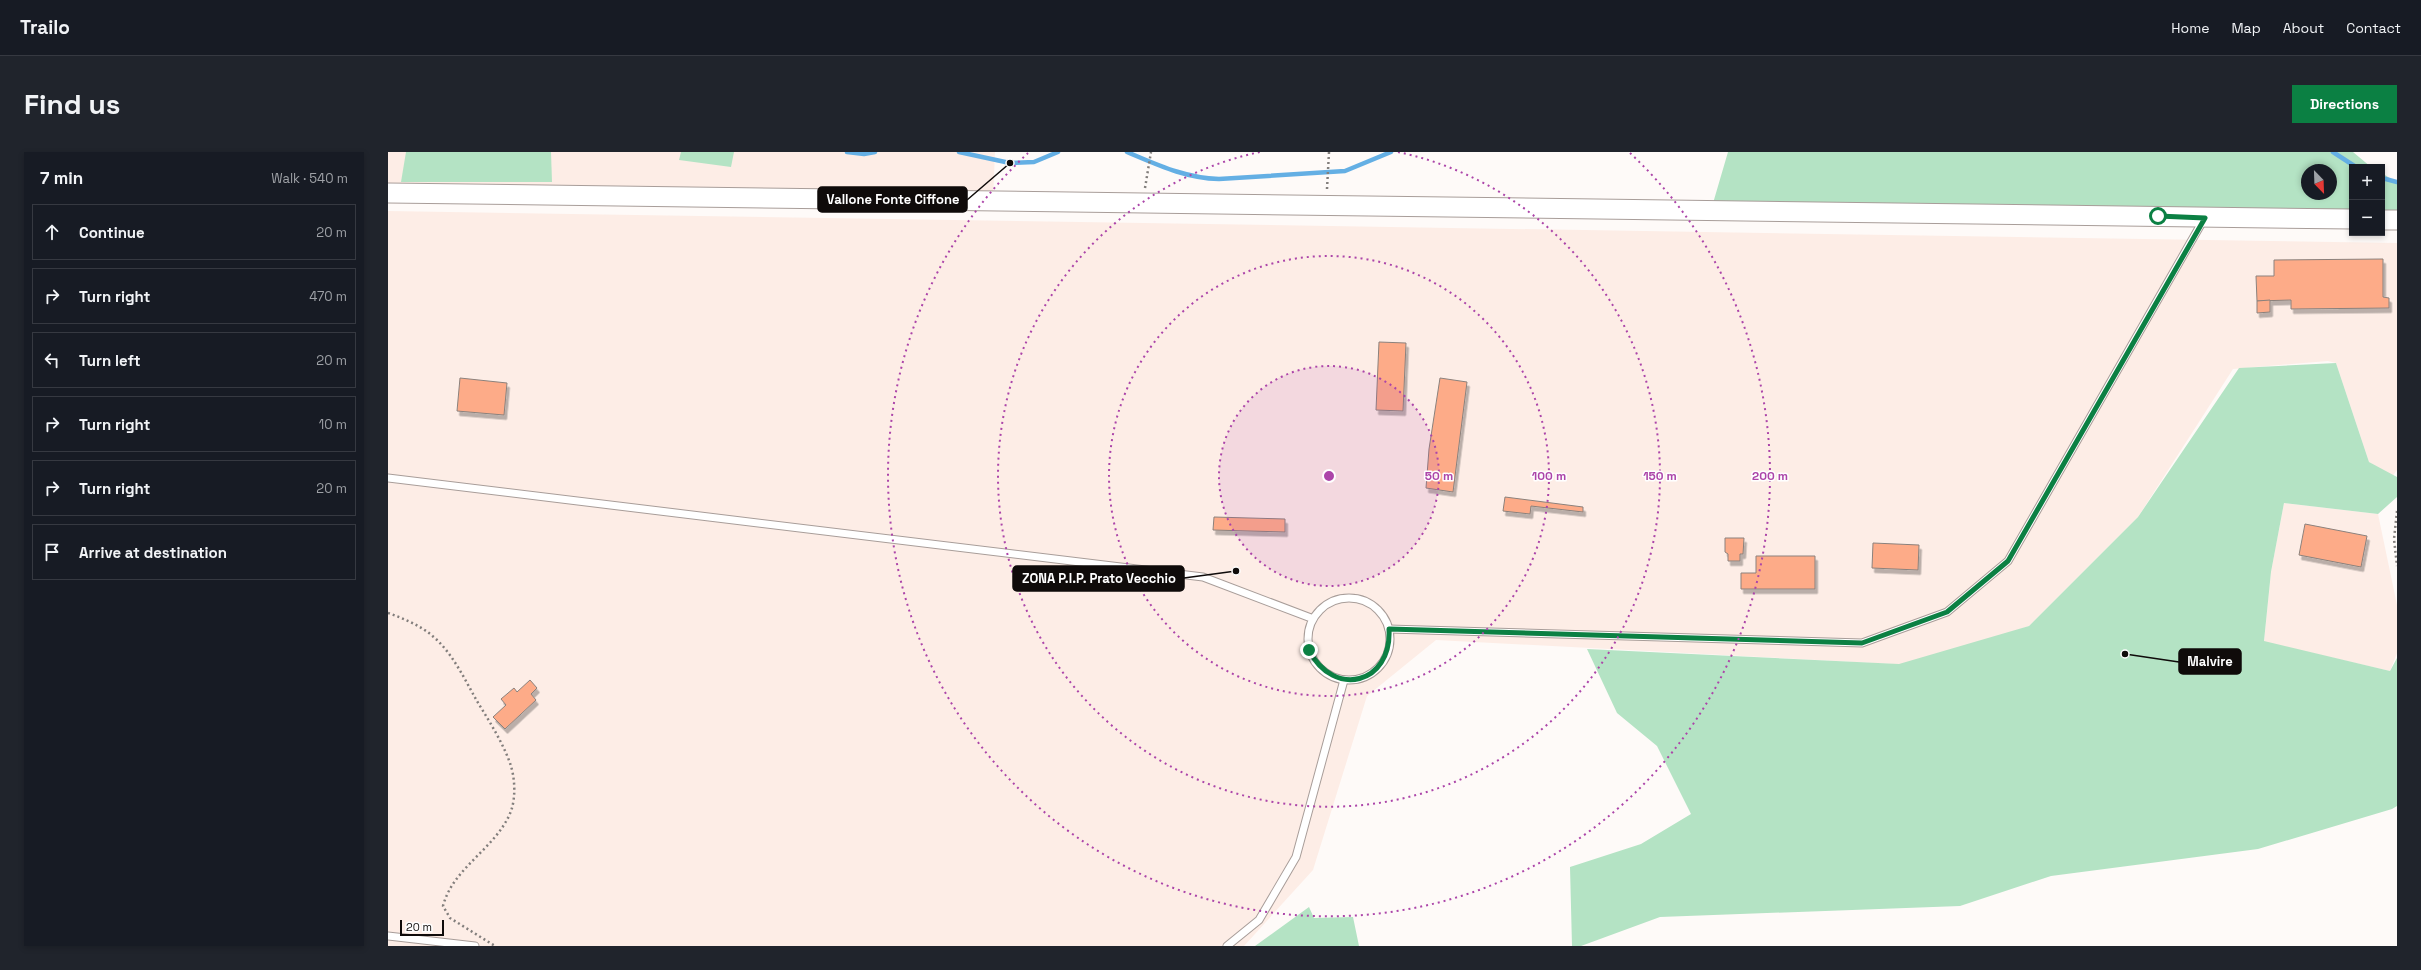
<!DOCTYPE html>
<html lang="en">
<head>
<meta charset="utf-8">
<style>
	:root { --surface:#171b24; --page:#20242c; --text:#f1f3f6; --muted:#9ea1a6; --line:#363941; --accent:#0b8043 }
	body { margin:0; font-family:"Space Grotesk",sans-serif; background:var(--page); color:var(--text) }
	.controls { position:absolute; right:12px; top:12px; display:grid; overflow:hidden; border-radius:0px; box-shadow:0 2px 6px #0003 }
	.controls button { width:36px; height:36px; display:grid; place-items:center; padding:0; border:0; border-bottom:1px solid var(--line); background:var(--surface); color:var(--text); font:20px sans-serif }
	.compass { position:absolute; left:1913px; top:12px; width:36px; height:36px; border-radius:50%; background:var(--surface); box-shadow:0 2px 6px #0003; rotate:157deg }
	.scale { position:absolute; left:12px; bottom:10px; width:44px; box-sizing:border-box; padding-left:4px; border:2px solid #0f0b0a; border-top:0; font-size:11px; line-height:14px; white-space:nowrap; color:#0f0b0a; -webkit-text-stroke:3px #fff; paint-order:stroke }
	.stop { position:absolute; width:12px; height:12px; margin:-9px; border:3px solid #0b8043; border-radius:50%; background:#fff }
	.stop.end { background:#0b8043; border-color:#fff; box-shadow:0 1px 4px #0008 }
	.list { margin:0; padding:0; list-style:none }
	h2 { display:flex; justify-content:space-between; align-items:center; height:52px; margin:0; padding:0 16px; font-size:17px }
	h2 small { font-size:13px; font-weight:400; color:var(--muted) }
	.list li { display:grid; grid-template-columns:26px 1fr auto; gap:12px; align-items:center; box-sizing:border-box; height:56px; margin:0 8px 8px; padding:0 8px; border:1px solid var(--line); border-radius:0px }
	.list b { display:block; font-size:15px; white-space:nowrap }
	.list em { font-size:13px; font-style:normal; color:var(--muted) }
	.icon { flex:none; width:22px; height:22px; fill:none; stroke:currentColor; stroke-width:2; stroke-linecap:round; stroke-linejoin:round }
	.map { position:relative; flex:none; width:2009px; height:794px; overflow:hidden; border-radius:0px }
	header { display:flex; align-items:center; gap:24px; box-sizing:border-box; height:56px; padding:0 20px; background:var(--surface); border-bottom:1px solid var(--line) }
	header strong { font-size:19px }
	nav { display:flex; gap:22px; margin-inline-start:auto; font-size:14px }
	.intro { display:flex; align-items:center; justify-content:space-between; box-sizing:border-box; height:96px; padding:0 24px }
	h1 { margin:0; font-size:28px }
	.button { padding:10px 18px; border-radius:0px; background:var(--accent); color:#fff; font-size:14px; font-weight:700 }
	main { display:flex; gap:24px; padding:0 24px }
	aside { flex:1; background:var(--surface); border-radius:0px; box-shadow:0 2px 6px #0003 }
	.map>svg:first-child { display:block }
	.built { fill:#fdede6 }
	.green { fill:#b4e3c4; fill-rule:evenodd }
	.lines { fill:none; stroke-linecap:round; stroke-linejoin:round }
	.stream { stroke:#64afe4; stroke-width:4.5 }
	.building { fill:#fdab88; stroke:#8b817c; filter:url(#shadow) }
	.service-casing { stroke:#a89d99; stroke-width:9 }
	.secondary-casing { stroke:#a89d99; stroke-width:21 }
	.path { stroke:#827e7c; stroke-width:2.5; stroke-dasharray:2 3; stroke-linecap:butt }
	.service { stroke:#fff; stroke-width:7 }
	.secondary { stroke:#fff; stroke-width:19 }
	.route { stroke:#0b8043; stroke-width:5 }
	.ring { fill:none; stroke:#ac45a9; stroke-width:2; stroke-dasharray:2 4 }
	.centre { fill:#ac45a9; stroke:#fff; stroke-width:2 }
	.ring-label { font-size:12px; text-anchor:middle; font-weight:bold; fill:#ac45a9; stroke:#fff; stroke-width:3; stroke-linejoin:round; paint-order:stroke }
	.leader { fill:none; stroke:#0f0b0a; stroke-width:1.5 }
	.callout-dot { fill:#0f0b0a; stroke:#fff; stroke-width:1.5 }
	.callout { fill:#0f0b0a; stroke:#0f0b0a; stroke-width:1.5 }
	.callout-label { font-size:13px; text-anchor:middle; font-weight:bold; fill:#fff }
</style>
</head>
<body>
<header>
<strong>Trailo</strong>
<nav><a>Home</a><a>Map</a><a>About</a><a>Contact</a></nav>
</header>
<div class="intro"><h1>Find us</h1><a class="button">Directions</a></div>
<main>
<aside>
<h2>7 min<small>Walk · 540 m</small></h2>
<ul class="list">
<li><svg class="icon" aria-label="ahead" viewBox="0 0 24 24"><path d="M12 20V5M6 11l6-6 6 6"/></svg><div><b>Continue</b></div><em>20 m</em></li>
<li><svg class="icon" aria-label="right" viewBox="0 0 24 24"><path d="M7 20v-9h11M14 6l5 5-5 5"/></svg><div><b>Turn right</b></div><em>470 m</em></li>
<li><svg class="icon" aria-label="left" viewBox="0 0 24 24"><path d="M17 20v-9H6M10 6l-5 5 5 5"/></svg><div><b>Turn left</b></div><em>20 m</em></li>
<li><svg class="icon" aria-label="right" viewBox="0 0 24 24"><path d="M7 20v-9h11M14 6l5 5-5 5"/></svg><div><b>Turn right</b></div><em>10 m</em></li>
<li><svg class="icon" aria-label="right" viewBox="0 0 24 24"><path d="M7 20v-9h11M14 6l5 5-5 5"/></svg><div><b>Turn right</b></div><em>20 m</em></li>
<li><svg class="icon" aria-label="arrive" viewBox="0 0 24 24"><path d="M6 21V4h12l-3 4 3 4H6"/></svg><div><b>Arrive at destination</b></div></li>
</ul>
</aside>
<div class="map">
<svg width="2009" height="794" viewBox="0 0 2009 794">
	<defs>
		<filter id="shadow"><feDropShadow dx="2.5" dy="4.5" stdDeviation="0" flood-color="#0004"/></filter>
	</defs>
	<rect width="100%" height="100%" fill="#fefaf8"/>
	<g class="built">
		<polygon points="0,0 607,0 605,48 0,41"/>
		<polygon points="0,59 2009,91 2009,318 2004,325 1981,310 1948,211 1940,209 1845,217 1750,365 1641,474 1525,513 1048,488 979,544 925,718 856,794 0,794"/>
		<polygon points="1896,351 1990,362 2009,453 2009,501 2002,519 1876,490 1883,420"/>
	</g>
	<g class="green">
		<polygon points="18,0 163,0 164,30 13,30"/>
		<polygon points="293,0 346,0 343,15 291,8"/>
		<path d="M1340,0H1965L1983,15H1964V62L1323,58ZM1919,18H1943V42H1919Z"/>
		<polygon points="1994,21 2009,31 2009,63 1994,63"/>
		<polygon points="1948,211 1981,310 2009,325 2009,345 1990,362 1896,351 1883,420 1876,489 2002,519 2009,506 2009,654 2004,657 1870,697 1663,724 1572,754 1272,765 1193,794 1184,794 1182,715 1253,692 1303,662 1269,594 1229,561 1199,497 1511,512 1641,474 1750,365 1851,216"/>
		<polygon points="921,755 926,766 965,765 971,794 867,794"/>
	</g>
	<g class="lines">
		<g class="stream">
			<polyline points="459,0 476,2 487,0"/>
			<polyline points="571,0 622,11 646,10 670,0"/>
			<path d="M739,0C770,13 797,26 831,27L957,19L1003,0"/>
			<polyline points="1945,0 1968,15"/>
			<polyline points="1994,26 2009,30"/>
		</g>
	</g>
	<g class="building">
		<polygon points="1995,107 1995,145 2001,146 2001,156 1903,157 1903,148 1869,149 1868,124 1886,124 1886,108"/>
		<polygon points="1882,148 1882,160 1869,161 1869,149"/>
		<polygon points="991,190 1018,191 1015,259 988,258"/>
		<polygon points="72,226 119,231 116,263 69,259"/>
		<polygon points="1052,226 1079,230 1065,340 1038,336 1041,297"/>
		<polygon points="1117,345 1195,355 1195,360 1143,354 1142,362 1115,359"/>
		<polygon points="826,365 897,367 897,380 825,378"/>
		<polygon points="1917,372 1979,384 1973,415 1911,403"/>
		<polygon points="1337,386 1356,386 1355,402 1352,402 1352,409 1340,409 1340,402 1337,400"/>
		<polygon points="1485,391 1531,393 1530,418 1484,416"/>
		<polygon points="1368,404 1427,404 1427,437 1353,437 1353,421 1368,421"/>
		<polygon points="142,528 149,536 143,542 148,548 117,577 105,565 118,553 113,547 126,536 129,540"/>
	</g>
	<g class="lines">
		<g class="service-casing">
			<g id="service">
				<polyline points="0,326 815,425 923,466"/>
				<circle cx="961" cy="487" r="41"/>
				<polyline points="1001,477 1474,491 1559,460 1620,409 1816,67"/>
				<polyline points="0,784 87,794"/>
				<polyline points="839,794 871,768 908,705 956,528"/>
			</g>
		</g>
		<g class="secondary-casing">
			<g id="secondary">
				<polyline points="0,41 1964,67"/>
				<polyline points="1994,68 2009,68"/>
			</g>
		</g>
		<g class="path">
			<polyline points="757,36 763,0"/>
			<polyline points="939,37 941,0"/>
			<polyline points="2009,359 2006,387 2009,414"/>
			<path d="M0,461C17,467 34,474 48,487C66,504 77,528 89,549C101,569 114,589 122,611C127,625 128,645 123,659C109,696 65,715 55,754L62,766L107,794"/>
		</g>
		<use href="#service" class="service"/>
		<use href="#secondary" class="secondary"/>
	</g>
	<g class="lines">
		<path class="route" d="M921,498C946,547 1004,532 1001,477L1474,491L1559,460L1620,409L1817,66L1770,64"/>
	</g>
	<circle cx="941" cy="324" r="110" fill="#ac45a9" fill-opacity=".12"/>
	<g class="ring">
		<circle cx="941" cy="324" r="110"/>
		<circle cx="941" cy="324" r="220"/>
		<path d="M1010 0A331 331 0 1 1 872 0"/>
		<path d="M1242 1A441 441 0 1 1 640 1"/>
	</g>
	<circle cx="941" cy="324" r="6" class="centre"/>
	<g class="ring-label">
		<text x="1051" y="328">50 m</text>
		<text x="1161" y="328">100 m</text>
		<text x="1272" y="328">150 m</text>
		<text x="1382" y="328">200 m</text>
	</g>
	<path class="leader" d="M622 11L579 48M848 419L796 426M1737 502L1791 510"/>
	<g class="callout-dot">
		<circle cx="622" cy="11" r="4"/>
		<circle cx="848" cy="419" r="4"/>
		<circle cx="1737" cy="502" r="4"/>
	</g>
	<g class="callout">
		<rect x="430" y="35" width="149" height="25" rx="4"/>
		<rect x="625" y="414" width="171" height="25" rx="4"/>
		<rect x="1791" y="497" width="62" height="25" rx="4"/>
	</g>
	<g class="callout-label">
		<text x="505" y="52">Vallone Fonte Ciffone</text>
		<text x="711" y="431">ZONA P.I.P. Prato Vecchio</text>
		<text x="1822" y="514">Malvire</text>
	</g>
</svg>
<div class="controls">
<button>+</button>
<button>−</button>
</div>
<svg class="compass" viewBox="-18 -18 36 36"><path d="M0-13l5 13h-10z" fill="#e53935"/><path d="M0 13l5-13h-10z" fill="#9ea1a6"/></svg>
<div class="scale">20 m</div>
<div class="stop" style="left:1770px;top:64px"></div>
<div class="stop end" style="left:921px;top:498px"></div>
</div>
</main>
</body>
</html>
